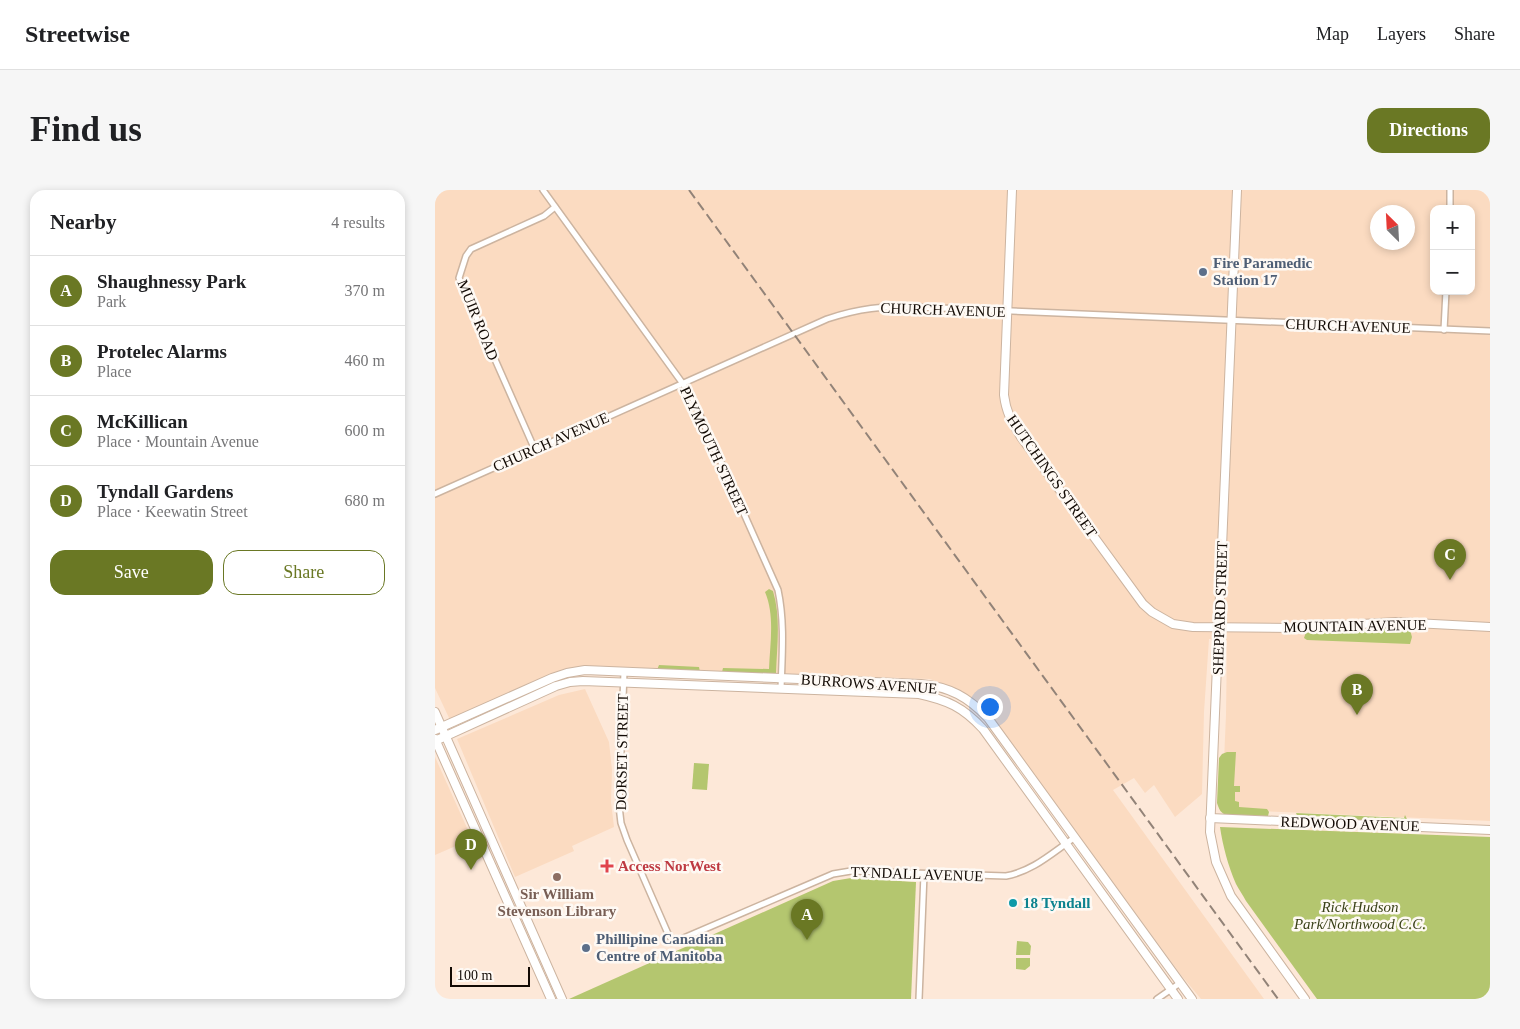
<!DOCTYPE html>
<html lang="en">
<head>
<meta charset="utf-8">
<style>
	:root { --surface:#fff; --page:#f6f6f6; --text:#202124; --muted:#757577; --line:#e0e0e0; --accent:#6a7824 }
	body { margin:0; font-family:Georgia,serif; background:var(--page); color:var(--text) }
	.controls { position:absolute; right:15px; top:15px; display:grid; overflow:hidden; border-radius:10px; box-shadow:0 2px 8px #0003 }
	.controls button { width:45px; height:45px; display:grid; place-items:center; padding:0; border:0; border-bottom:1px solid var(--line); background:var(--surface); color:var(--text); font:25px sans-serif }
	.compass { position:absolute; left:935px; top:15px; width:45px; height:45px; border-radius:50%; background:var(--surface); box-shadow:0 2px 8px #0003; rotate:336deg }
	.scale { position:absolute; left:15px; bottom:12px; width:80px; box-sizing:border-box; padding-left:5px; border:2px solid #120a04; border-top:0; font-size:14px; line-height:18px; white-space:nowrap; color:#120a04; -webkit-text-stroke:4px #fef9f4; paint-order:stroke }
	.you { position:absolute; left:554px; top:516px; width:18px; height:18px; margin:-12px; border:4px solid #fff; border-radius:50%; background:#1a73e8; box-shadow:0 0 0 8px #1a73e833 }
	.badge { display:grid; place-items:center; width:32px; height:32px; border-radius:50%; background:var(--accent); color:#fff; font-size:16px; font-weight:700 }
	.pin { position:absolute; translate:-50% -41px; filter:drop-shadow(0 1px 2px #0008) }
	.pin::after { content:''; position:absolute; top:26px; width:18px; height:15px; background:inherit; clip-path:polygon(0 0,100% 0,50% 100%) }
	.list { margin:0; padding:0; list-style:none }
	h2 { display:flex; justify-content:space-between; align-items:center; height:65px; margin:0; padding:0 20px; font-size:21px }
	h2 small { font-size:16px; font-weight:400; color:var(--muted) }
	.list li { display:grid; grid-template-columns:32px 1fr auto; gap:15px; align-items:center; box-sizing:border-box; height:70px; padding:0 20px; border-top:1px solid var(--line) }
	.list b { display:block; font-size:19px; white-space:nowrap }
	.list p { margin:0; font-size:16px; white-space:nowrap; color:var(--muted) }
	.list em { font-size:16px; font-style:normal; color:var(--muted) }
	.actions { display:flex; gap:10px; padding:15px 20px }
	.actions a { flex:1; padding:11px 0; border:1px solid var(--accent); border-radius:15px; text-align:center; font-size:18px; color:var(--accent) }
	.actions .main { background:var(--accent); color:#fff }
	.map { position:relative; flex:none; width:1055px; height:809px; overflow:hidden; border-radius:15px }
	header { display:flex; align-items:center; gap:30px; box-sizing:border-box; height:70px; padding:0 25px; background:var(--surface); border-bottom:1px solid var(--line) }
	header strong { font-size:24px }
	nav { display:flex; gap:28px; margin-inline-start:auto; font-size:18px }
	.intro { display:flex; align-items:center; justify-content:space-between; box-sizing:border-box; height:120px; padding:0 30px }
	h1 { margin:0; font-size:35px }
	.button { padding:12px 22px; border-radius:15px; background:var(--accent); color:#fff; font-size:18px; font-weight:700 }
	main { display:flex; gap:30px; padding:0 30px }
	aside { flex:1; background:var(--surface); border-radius:15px; box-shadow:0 2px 8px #0003 }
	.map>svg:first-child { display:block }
	.built { fill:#fbdbc1; fill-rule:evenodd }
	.green { fill:#b4c66f }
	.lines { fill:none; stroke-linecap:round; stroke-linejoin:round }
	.street-casing { stroke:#ccb4a0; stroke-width:8 }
	.secondary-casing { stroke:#ccb4a0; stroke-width:10 }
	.street { stroke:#fff; stroke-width:5 }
	.secondary { stroke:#fff; stroke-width:8 }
	.rail { stroke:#928378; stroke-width:2; stroke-dasharray:10 5; stroke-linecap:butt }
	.service-dot { fill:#5c6f8a; stroke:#fef9f4; stroke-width:2 }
	.health-dot { fill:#e0444e; stroke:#fef9f4; stroke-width:2 }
	.education-dot { fill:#8d6e63; stroke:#fef9f4; stroke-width:2 }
	.culture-dot { fill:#0f9aa8; stroke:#fef9f4; stroke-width:2 }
	.labels { text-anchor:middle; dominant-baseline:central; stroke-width:5; stroke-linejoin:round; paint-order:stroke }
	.service-label { font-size:15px; font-weight:bold; fill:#4e5e75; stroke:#fef9f4; text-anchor:start }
	.street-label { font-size:15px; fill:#120a04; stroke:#fef9f4 }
	.health-label { font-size:15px; font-weight:bold; fill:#be3a42; stroke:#fef9f4; text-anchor:start }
	.education-label { font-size:15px; font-weight:bold; fill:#785e54; stroke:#fef9f4 }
	.culture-label { font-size:15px; font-weight:bold; fill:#0d838f; stroke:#fef9f4; text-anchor:start }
	.park-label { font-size:15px; font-style:italic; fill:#394017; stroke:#fef9f4 }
</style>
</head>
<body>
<header>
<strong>Streetwise</strong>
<nav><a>Map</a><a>Layers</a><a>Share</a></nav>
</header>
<div class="intro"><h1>Find us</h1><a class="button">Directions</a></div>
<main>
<aside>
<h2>Nearby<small>4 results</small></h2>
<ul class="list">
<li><span class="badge">A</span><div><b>Shaughnessy Park</b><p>Park</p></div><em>370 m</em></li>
<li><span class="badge">B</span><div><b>Protelec Alarms</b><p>Place</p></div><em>460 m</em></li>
<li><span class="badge">C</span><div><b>McKillican</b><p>Place · Mountain Avenue</p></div><em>600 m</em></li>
<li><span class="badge">D</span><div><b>Tyndall Gardens</b><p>Place · Keewatin Street</p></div><em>680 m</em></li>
</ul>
<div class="actions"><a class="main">Save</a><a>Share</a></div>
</aside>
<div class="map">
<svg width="1055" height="809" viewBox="0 0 1055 809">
	<rect width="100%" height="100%" fill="#fde8d8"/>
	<g class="built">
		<path d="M0,0H1055V631L824,621L787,617L791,525L792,450L774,449L769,522L767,604L740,627L719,595L710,603L699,588L678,600L829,809H766L746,785L552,520L543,511L525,500L506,493L495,489L151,476L135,478L15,530L0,498ZM999,19H1036V101H999ZM942,22H972V52H942Z"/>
		<polygon points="150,499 174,552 177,580 176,612 179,637 137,656 139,661 80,687 22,549 124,505"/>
		<polygon points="0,567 37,649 0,665"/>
	</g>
	<g class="green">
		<path d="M334,399L338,401C346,428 342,455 341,483L334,486L287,482L288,478L334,479C335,454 340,425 330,402Z"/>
		<polygon points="953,438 975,440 977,447 975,454 872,450 869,448 871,442"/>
		<polygon points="224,475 264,477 265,482 222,480"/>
		<path d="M792,562H801L799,596H805V602H800V611L804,612V617L832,619L834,622L833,626L792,625C786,624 784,619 782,613L784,568L787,564Z"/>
		<polygon points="259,573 274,574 272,600 257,599"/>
		<polygon points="861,623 969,628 970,625 972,629 969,633 865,629 863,628"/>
		<path d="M785,637L1055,647V809H882L811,711C808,705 804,700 801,694C793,675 788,657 785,637Z"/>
		<polygon points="416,688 481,692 476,809 134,809 398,691"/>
		<polygon points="582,751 593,752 596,756 595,765 581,765"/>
		<polygon points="581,768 595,768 595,776 590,780 581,779"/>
	</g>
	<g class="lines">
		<g class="street-casing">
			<g id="street">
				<path d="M108,0L256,205L343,400C350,433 347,466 346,499"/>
				<polyline points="1015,19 1015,0"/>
				<polyline points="1009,140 1011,101"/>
				<polyline points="100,260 24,88 31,66 36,59 109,26 120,17"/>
				<path d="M0,304L392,129C425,118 447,116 481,117L1055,141"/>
				<path d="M189,482L184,616L186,633L192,650L234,746L238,750H244L398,684L416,681L571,686C598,681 617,663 639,648"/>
				<polyline points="484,809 489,684"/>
				<polyline points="722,809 745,793"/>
			</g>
		</g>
		<g class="secondary-casing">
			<g id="secondary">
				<path d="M577,0L569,205C571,222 577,233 586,247L708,414L717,422L738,434L758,437L858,438L961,432L1055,437"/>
				<polyline points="802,0 775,642 781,672 796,706 870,809"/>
				<polyline points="0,522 127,809"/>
				<path d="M0,540L117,488L132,483L150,480L486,494C515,497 533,507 553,528L757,809"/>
				<polyline points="0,549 116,809"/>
				<path d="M0,551L121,496L135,492L148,491L484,504C512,510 528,517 548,539L743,809"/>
				<polyline points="775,628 1055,640"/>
			</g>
		</g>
		<use href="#street" class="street"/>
		<use href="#secondary" class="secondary"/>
		<polyline class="rail" points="254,0 843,809"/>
	</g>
	<g class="service-dot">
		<circle cx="768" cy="82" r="5"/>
		<circle cx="151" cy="758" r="5"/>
	</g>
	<path class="health-dot" d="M169.5 668.5h5v5h5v5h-5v5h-5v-5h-5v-5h5z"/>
	<circle class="education-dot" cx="122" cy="687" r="5"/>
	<circle class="culture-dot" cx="578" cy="713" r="5"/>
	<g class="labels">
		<g class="service-label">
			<text x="778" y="73">Fire Paramedic<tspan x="778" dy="17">Station 17</tspan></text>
			<text x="161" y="749">Phillipine Canadian<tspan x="161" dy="17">Centre of Manitoba</tspan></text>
		</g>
		<g class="street-label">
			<text transform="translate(508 120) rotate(2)">CHURCH AVENUE</text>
			<text transform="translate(43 130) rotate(68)">MUIR ROAD</text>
			<text transform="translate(913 136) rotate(2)">CHURCH AVENUE</text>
			<text transform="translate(116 252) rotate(-24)">CHURCH AVENUE</text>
			<text transform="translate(279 261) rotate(65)">PLYMOUTH STREET</text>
			<text transform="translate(617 286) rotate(55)">HUTCHINGS STREET</text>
			<text transform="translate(785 418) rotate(-88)">SHEPPARD STREET</text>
			<text transform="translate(920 436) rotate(-1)">MOUNTAIN AVENUE</text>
			<text transform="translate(434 494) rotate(4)">BURROWS AVENUE</text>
			<text transform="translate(187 562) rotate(-89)">DORSET STREET</text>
			<text transform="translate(915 634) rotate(2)">REDWOOD AVENUE</text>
			<text transform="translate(482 684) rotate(2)">TYNDALL AVENUE</text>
		</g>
		<g class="health-label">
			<text x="183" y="676">Access NorWest</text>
		</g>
		<g class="education-label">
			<text x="122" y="704">Sir William<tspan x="122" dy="17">Stevenson Library</tspan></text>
		</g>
		<g class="culture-label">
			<text x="588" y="713">18 Tyndall</text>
		</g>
		<g class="park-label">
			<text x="925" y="717">Rick Hudson<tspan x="925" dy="17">Park/Northwood C.C.</tspan></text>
		</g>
	</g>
</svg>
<div class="controls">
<button>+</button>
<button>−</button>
</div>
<svg class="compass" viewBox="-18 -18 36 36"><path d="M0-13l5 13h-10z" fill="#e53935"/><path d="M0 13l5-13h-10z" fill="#757577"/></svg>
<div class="scale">100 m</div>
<div class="you"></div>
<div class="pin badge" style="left:372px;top:750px">A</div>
<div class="pin badge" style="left:922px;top:525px">B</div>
<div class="pin badge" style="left:1015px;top:390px">C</div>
<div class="pin badge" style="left:36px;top:680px">D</div>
</div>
</main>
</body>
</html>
